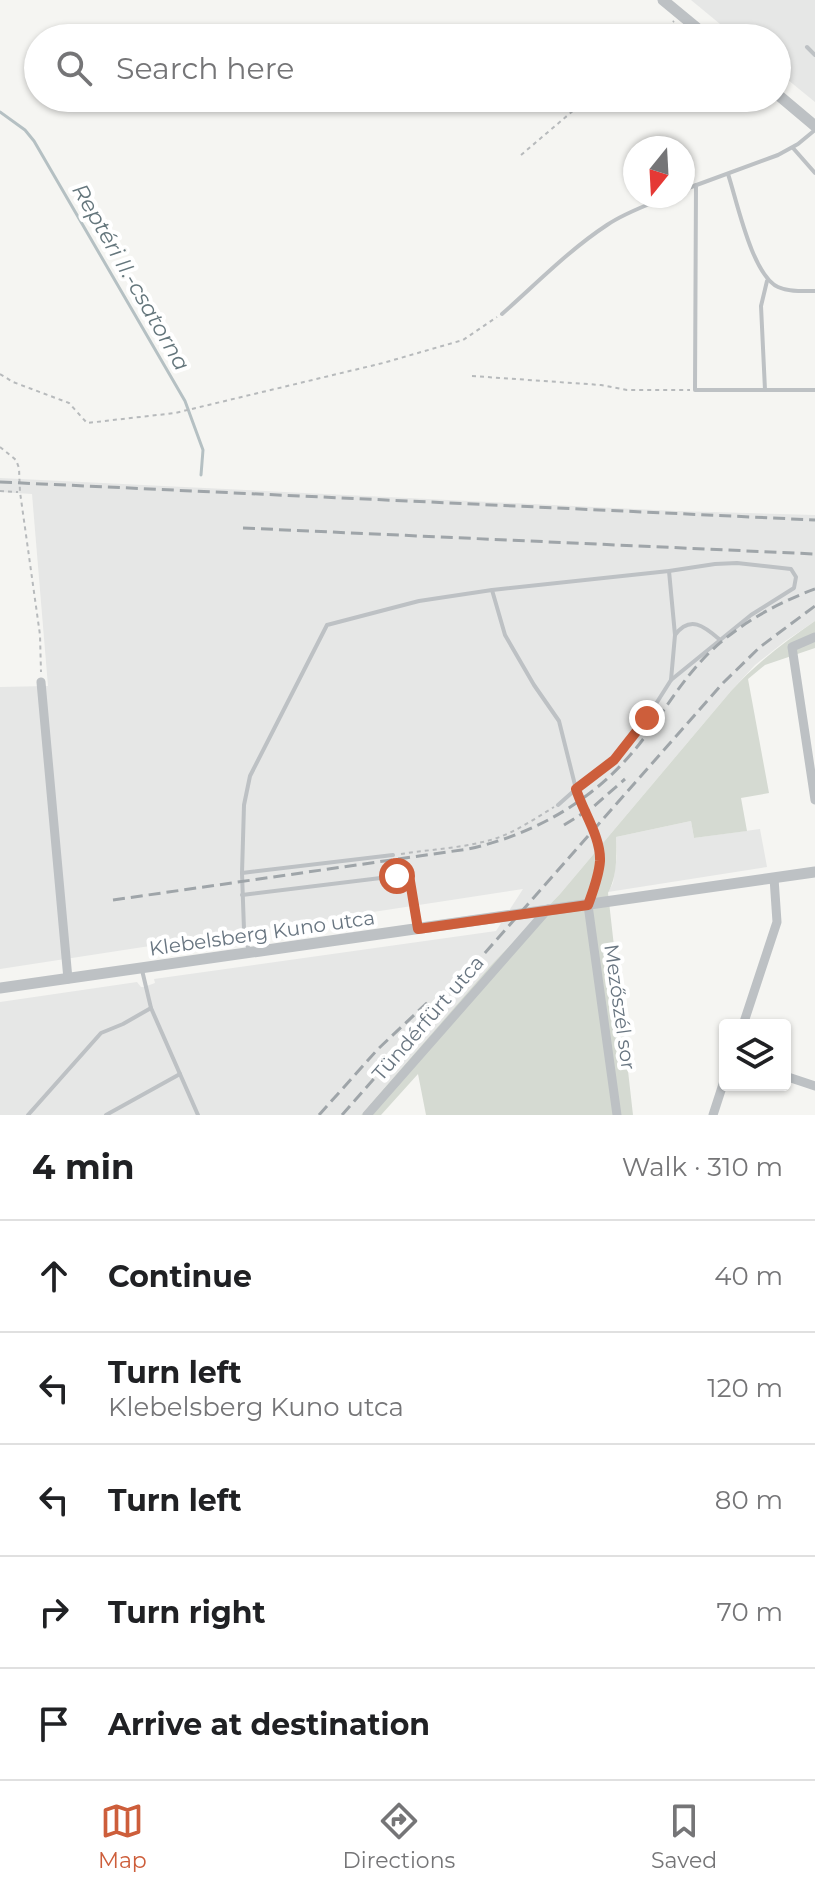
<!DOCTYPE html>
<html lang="en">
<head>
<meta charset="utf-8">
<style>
	:root { --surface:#fff; --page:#f6f6f6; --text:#202124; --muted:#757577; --line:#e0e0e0; --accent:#cd5e3b }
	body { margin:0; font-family:Montserrat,sans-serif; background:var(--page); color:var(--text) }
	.controls { position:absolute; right:24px; bottom:24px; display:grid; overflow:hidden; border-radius:8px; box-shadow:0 2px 6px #0004 }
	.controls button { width:72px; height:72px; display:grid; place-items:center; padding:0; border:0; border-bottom:2px solid var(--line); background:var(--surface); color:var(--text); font:40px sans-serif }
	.compass { position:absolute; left:623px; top:136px; width:72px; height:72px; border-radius:50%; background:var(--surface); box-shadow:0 2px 6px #0004; rotate:198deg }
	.stop { position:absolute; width:24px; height:24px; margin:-18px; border:6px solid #cd5e3b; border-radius:50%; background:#fff }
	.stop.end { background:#cd5e3b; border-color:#fff; box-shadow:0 2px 8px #0008 }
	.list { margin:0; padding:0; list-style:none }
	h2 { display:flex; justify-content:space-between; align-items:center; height:104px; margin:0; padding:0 32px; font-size:34px }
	h2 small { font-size:26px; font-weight:400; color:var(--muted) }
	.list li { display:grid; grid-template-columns:52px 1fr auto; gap:24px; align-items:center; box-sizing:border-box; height:112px; padding:0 32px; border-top:2px solid var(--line) }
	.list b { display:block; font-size:30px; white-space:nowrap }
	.list p { margin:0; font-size:26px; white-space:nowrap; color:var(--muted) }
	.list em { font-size:26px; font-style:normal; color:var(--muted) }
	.icon { flex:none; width:44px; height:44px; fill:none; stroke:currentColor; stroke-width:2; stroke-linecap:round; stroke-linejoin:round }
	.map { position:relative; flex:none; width:815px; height:1115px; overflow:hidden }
	.search { position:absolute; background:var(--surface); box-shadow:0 2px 6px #0004; left:24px; right:24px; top:24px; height:88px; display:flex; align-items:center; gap:20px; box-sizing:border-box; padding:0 28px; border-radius:44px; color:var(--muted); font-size:30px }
	.sheet { height:664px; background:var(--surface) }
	nav { display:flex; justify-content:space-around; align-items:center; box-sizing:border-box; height:112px; border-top:2px solid var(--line); background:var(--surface); font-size:22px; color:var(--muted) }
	nav a { display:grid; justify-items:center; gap:4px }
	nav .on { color:var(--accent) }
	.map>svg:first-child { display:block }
	.built { fill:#e6e7e6 }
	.green { fill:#d5dad2 }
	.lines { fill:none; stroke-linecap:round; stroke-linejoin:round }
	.stream { stroke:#b5c0c3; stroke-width:3 }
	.path { stroke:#b7babc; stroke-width:2; stroke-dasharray:4 4; stroke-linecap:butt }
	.service { stroke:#bdc1c4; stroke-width:4 }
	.minor { stroke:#bdc1c4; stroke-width:9 }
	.tertiary { stroke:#bdc1c4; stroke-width:11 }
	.rail { stroke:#9fa5a9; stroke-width:3; stroke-dasharray:12 6; stroke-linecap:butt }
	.route { stroke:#cd5e3b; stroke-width:10 }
	.labels { text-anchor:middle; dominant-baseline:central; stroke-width:8; stroke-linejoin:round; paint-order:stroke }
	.street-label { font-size:20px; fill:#687580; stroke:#fff }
	.water-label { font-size:22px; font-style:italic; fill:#64767c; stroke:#fff }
</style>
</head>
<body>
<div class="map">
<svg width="815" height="1115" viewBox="0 0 815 1115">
	<rect width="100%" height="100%" fill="#f5f5f2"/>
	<g class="built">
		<polygon points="691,0 815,0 815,102 777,71 777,38 737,38"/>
		<polygon points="0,478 676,511 815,515 815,621 784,642 755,665 731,691 560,894 492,964 361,1115 0,1115 0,1002 137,982 141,987 144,987 155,983 154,979 496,931 523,889 0,969 0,687 48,686 32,494 0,492"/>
		<polygon points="691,821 694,838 760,829 767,867 608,892 613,883 617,856 616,837"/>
	</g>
	<path class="green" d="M815,621V648L765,665L748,679L769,793L741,798L747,831L694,838L691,821L616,837C617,856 617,876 608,893L633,1115H426L418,1074L381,1115H361L492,964L560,894L731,691C757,663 784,642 815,621Z"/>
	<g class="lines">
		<polyline class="stream" points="0,112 25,130 34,141 185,401 203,450 201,475"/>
		<g class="path">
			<polyline points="655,38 674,21"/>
			<polyline points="521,155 588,98"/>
			<polyline points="0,374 13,382 69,403 87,423 175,413 383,363 463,340 497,317"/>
			<polyline points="472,376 601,385 627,390 690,390"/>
			<polyline points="0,447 16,460 19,468 20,492 40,635 41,672"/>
			<polyline points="0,491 18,492"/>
			<path d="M401,854C433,849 466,848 497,838C517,831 536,818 554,807"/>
		</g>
		<g class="service">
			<polyline points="807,47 815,55"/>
			<polyline points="793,148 815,173"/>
			<path d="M728,174C737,201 752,275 778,287C789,292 803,291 815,291"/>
			<polyline points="696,185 695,390 815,390"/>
			<polyline points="683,190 778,155 798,144 815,130"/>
			<path d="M502,314C536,284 569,250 607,225C626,212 648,205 669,196"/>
			<polyline points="765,390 761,306 767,281"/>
			<polyline points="669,571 675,635 671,680"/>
			<polyline points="492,590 505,635 534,685 559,721 576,789 597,841 600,862 595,884 589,902"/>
			<path d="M675,635C690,615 704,626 719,639"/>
			<polyline points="242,873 393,855"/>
			<polyline points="242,895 397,876 410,881 418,928"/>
			<polyline points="249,952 244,930 242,873 244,805 250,776 327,625 419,601 492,590 669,571 715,564 737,563 791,569 796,577 794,588 751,615 671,680 647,718 614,760 576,789 558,805"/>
			<polyline points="142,970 151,1008 198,1115"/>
			<polyline points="28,1115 101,1033 123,1024 151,1008"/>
			<polyline points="106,1115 180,1074"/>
		</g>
		<g class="minor">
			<polyline points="815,637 792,647 815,800"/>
			<polyline points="41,682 68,979"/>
			<polyline points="588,905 617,1115"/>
			<polyline points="743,1025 777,922 774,878"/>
			<polyline points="785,1076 815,1086"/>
			<polyline points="367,1115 548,909"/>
			<polyline points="713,1115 725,1078"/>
		</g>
		<g class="tertiary">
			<polyline points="663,0 709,38"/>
			<polyline points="777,94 815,126"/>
			<polyline points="0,988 815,872"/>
		</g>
		<g class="rail">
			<polyline points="0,482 815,520"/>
			<polyline points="243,528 815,554"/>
			<polyline points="564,825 593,807 625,779"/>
			<path d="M113,900L468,849C538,834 601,796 644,738C666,708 684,677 711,651C741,623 777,603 815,589"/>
			<polyline points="319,1115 378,1049 430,1000"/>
			<polyline points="342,1115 723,683 760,647 815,606"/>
		</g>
	</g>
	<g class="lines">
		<path class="route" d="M397,876L410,881L418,929L588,905C593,891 599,876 600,861C601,837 583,812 576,789L614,760L647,718"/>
	</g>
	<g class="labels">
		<g class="street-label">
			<text transform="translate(262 933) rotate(-8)">Klebelsberg Kuno utca</text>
			<text transform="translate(620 1007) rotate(82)">Mezőszél sor</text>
			<text transform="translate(428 1018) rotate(-49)">Tündérfürt utca</text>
		</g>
		<g class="water-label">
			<text transform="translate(131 277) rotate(60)">Reptéri II.-csatorna</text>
		</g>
	</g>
</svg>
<div class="controls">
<button><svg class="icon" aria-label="layers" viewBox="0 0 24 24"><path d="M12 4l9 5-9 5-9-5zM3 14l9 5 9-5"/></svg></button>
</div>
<svg class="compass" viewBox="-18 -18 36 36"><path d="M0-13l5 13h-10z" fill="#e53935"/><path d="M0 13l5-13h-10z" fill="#757577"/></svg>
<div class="stop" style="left:397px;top:876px"></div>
<div class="stop end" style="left:647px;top:718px"></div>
<div class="search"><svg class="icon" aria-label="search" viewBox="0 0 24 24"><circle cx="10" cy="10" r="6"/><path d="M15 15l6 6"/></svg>Search here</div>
</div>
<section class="sheet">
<h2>4 min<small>Walk · 310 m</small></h2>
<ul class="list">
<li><svg class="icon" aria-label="ahead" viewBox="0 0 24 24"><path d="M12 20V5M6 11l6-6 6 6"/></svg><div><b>Continue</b></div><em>40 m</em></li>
<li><svg class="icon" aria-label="left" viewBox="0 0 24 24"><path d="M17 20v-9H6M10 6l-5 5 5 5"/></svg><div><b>Turn left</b><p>Klebelsberg Kuno utca</p></div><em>120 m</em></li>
<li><svg class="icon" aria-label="left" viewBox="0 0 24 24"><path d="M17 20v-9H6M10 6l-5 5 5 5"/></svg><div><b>Turn left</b></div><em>80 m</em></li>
<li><svg class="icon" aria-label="right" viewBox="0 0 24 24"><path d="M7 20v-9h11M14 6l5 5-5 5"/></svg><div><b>Turn right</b></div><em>70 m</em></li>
<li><svg class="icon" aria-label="arrive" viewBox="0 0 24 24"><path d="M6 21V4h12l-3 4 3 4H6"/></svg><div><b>Arrive at destination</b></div></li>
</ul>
</section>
<nav>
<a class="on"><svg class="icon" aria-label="map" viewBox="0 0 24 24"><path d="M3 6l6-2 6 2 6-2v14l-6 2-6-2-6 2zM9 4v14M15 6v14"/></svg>Map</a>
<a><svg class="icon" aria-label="directions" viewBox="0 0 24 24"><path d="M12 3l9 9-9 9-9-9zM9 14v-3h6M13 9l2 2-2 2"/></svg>Directions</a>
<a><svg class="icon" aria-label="saved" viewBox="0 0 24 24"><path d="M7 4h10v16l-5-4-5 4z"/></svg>Saved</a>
</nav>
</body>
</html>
